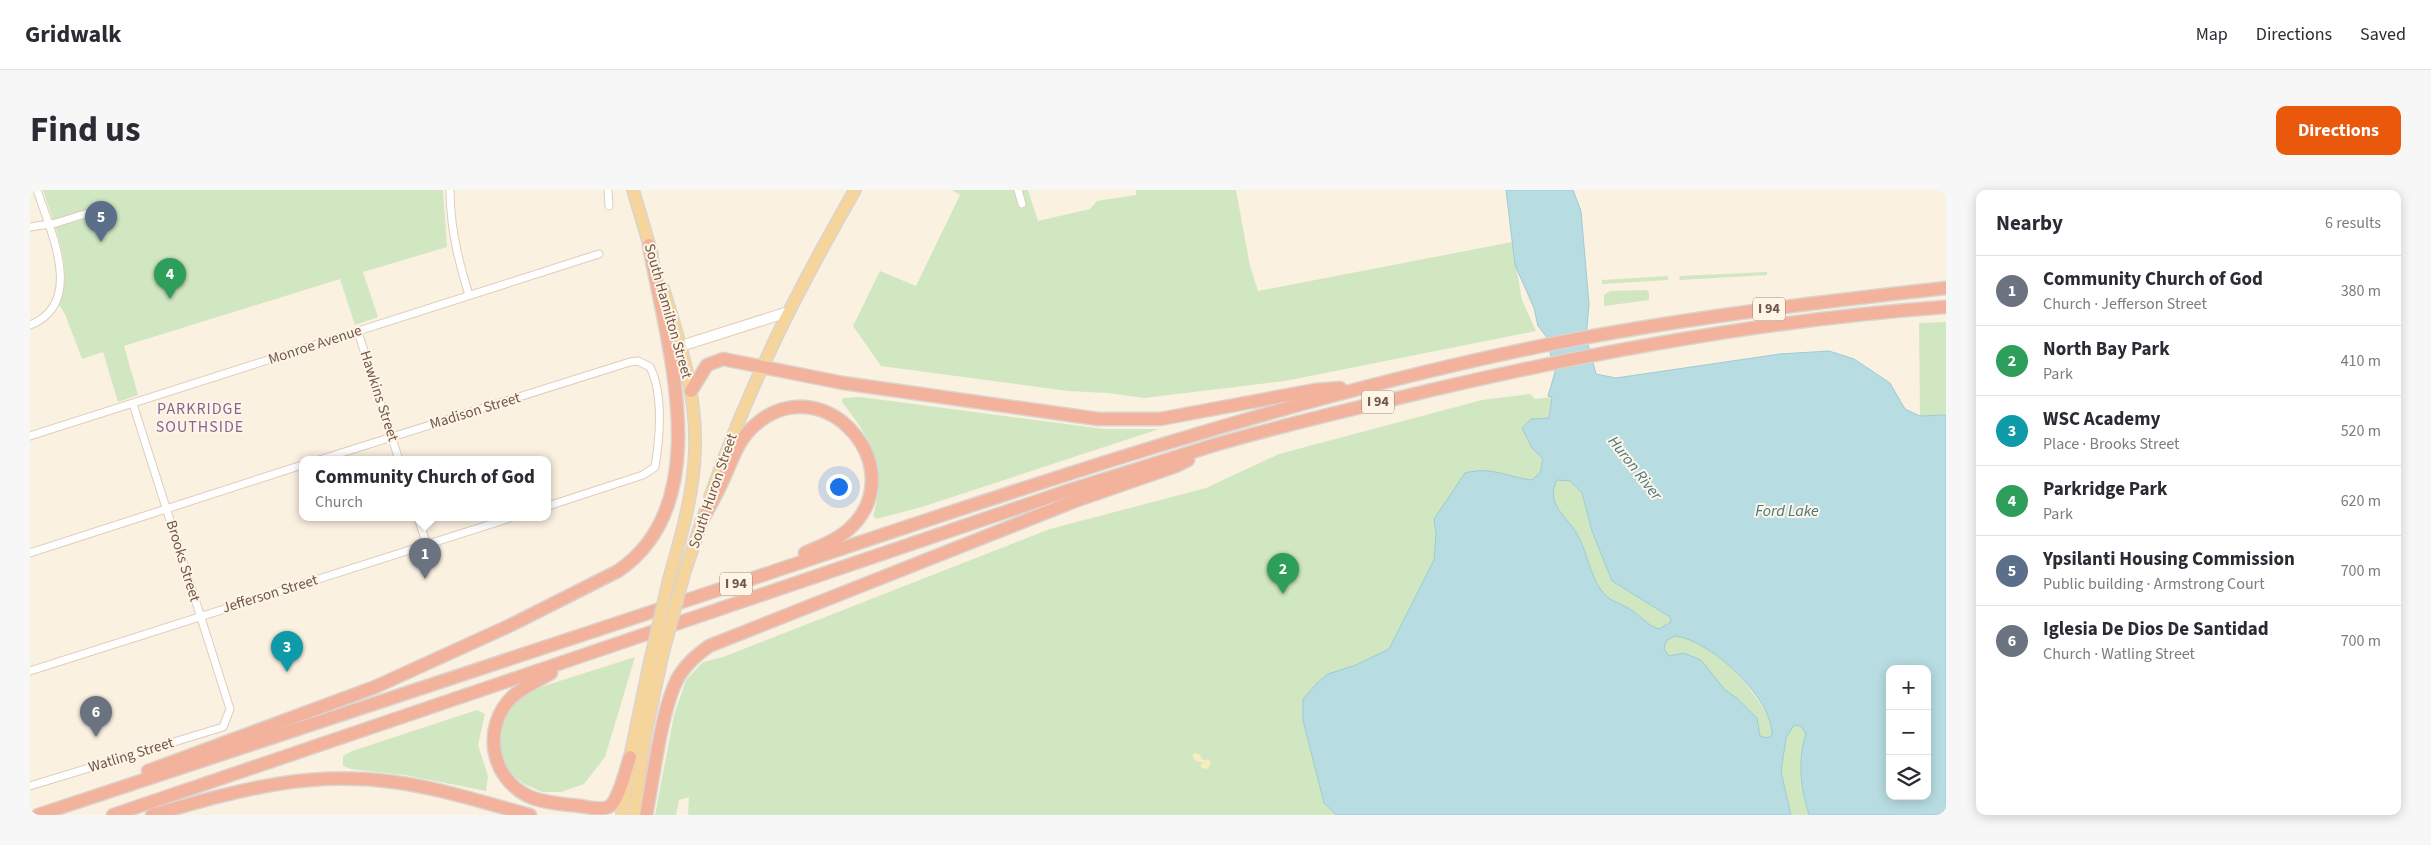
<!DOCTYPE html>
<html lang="en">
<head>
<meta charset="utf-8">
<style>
	:root { --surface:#fff; --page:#f7f7f7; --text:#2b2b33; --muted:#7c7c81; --line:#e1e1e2; --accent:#ea580c }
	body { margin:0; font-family:"Source Sans 3",sans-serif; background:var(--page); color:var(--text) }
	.controls { position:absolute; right:15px; bottom:15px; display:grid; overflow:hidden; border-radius:10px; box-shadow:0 2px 12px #0003 }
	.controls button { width:45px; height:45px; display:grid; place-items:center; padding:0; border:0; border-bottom:1px solid var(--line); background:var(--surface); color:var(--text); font:25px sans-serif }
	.you { position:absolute; left:808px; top:296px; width:18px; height:18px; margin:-12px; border:4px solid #fff; border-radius:50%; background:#1a73e8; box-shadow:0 0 0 8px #1a73e833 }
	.badge { display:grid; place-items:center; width:32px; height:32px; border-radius:50%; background:var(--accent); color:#fff; font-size:16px; font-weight:700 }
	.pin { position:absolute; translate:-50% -41px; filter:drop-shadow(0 1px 2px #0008) }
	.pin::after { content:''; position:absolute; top:26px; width:18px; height:15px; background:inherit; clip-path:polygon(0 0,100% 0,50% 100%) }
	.popup { position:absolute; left:269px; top:266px; width:252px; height:65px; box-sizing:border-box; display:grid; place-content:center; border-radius:10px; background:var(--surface); filter:drop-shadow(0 1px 4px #0005); font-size:16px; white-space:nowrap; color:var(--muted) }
	.popup b { font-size:19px; color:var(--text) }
	.popup::after { content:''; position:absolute; left:50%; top:100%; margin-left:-10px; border:10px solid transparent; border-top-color:var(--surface) }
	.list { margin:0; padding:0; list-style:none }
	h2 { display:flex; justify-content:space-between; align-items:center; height:65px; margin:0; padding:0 20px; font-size:21px }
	h2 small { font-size:16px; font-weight:400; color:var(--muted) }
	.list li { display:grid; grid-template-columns:32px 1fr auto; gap:15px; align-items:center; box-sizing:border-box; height:70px; padding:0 20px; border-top:1px solid var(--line) }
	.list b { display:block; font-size:19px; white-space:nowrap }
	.list p { margin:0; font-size:16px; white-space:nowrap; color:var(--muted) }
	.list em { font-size:16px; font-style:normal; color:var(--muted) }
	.icon { flex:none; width:28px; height:28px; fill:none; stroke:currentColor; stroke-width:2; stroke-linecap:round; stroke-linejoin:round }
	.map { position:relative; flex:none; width:1916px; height:625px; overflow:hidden; border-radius:10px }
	header { display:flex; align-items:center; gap:30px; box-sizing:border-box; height:70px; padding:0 25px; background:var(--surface); border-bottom:1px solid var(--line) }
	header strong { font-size:24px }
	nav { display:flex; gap:28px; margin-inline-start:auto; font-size:18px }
	.intro { display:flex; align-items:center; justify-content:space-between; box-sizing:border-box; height:120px; padding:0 30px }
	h1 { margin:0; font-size:35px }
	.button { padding:12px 22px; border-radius:10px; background:var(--accent); color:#fff; font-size:18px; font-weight:700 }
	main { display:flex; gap:30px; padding:0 30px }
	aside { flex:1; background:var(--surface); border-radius:10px; box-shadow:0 2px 12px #0003 }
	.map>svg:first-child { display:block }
	.green { fill:#d0e7c1 }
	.sand { fill:#f9ecbd }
	.water { fill:#b7dce2; stroke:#9ecbd4; fill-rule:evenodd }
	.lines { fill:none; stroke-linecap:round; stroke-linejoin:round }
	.street-casing { stroke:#decdbe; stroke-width:9 }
	.secondary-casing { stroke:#e3cebc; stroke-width:12 }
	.primary-casing { stroke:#dad4d0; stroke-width:14 }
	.highway-casing { stroke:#dad4d0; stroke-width:15 }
	.street { stroke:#fff; stroke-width:7 }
	.secondary { stroke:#fff; stroke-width:10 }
	.primary { stroke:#f6d59d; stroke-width:11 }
	.highway { stroke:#f2b29b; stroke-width:12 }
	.primary-bridge-casing { stroke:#dad4d0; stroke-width:14; stroke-linecap:butt }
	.primary-bridge { stroke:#f6d59d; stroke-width:11 }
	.labels { text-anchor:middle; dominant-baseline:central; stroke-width:4; stroke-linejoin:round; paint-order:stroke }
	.shield { fill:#fef5e7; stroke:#9b8779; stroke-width:1 }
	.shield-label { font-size:14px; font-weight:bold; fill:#70584a }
	.street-label { font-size:15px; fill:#70584a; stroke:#fef5e7 }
	.neighbourhood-label { font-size:16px; letter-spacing:1px; fill:#846593; stroke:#fef5e7 }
	.water-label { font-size:16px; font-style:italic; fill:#457883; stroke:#fef5e7 }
</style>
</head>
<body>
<header>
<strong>Gridwalk</strong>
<nav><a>Map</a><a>Directions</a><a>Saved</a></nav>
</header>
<div class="intro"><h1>Find us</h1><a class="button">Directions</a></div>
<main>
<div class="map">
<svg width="1916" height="625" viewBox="0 0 1916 625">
	<rect width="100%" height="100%" fill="#fbf1e1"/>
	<g class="green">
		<path d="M13,0H413L417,57L333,82L348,127L325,135L310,89L94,156L108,205L88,212L73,162L52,169L35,124L29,115C45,79 24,36 13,0Z"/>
		<polygon points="922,0 998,0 1008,31 1060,19 1067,11 1106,5 1106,0 1206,0 1220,76 1228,101 1482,52 1492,110 1506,141 1255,191 1114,208 1078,203 1038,201 851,176 823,136 850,81 886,96 930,5"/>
		<polygon points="1737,82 1737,85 1650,90 1649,86"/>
		<polygon points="1638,86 1638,90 1572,94 1572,90"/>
		<polygon points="1616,100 1619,102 1619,110 1574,116 1574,105 1580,101"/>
		<polygon points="1916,132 1916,225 1890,226 1889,133"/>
		<path d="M1500,204L1505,209L1522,207L1519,228L1502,258L1513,269L1527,290L1540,291L1552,303L1562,341L1582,391L1640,427L1645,446C1686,450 1725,500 1742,534L1771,536L1776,544C1767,570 1771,599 1779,625H658L659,607L649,610L646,625H625L644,525L656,490L673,472L693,467L1020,339L1176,298L1249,264L1452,210Z"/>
		<path d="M830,207L1074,239H1129L892,317L846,329L843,325C859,278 840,248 812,212L813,208Z"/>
		<polygon points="605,467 575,567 554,594 531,602 512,602 494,594 476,579 469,557 473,528 487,511 511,497"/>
		<polygon points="447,520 455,524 448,555 458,586 456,601 375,585 321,579 313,576 313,566 322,561"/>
	</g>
	<polygon class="sand" points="1163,563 1169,564 1173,570 1179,569 1181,574 1177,579 1172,578 1170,576 1173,573 1166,571 1163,567"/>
	<path class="water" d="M1476,0H1543L1551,21L1559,114L1556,148L1566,184L1586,188L1750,164L1799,161L1824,169L1860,193L1875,219L1890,226L1916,225V625H1779C1771,599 1767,571 1776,544L1771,536L1764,535L1756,548L1751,582L1761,625H1306L1294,613L1273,530V509L1286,494L1298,484L1326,475L1359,459L1404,370L1406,344L1404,329L1435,283C1462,276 1476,287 1502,290L1510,283L1513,269L1502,258L1492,238L1501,229L1519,228L1522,207L1518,206L1525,182L1516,146L1508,136L1504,118L1485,75ZM1527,290L1540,291L1552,303L1562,341L1582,391L1640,427L1641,432L1629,439C1617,435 1614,429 1604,422C1597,416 1588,414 1580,409C1560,394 1559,364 1547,344C1536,325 1515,314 1527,290ZM1645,446C1681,450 1743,509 1742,545L1737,548L1730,546L1727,528L1707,508L1695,500L1671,470L1654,463L1639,466L1634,459L1636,451ZM1860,479H1897V606H1860Z"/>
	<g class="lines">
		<g class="street-casing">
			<g id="street">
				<path d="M420,0C420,37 428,71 439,105"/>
				<polyline points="578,0 579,16"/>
				<polyline points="988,0 992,14"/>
				<polyline points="0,37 26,33 71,19"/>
				<path d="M0,135C56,113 20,40 7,0"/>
				<polyline points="328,142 369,270"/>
				<polyline points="0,246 569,64"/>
				<path d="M289,270L600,172L608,171L620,177C634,205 630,246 625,277L613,285L518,316"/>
				<polyline points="388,328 397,355"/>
				<polyline points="0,363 272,275"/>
				<polyline points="0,481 480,328"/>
				<polyline points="0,596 193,537 200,519 103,214"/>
			</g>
		</g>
		<g class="secondary-casing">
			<polyline id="secondary" points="651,156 758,122"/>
		</g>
		<g class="primary-casing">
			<g id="primary">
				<polyline points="603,0 622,64"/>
				<path d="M633,98C649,150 667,203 665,259C664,303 651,347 639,389"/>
				<path d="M680,307C718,197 767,101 825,0"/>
				<polyline points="654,384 675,322"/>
				<polyline points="592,625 600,567 620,471"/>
				<polyline points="604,625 615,546 632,467"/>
			</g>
		</g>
		<g class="highway-casing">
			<g id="highway">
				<polyline points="661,201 677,175 693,169 813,193 1068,229 1130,229 1285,200 1310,198"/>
				<path d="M672,331C679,317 687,304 693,290C702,271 708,249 725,235C794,174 886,280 818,340C806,351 790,356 775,363"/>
				<path d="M521,483C508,491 493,497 482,507C452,537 460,587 498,606C513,613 534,614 550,616C558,617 573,621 580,616C589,609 596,579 600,567"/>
				<path d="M118,581L345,497L481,435L588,381C689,313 636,152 619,55"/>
				<path d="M8,625C248,546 488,467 727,387C986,300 1244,211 1511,156C1645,129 1781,113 1916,98"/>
				<path d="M83,625L1034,302C1083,287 1132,271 1181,256C1255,234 1331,217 1406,199C1573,160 1744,129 1916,117"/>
				<path d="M122,625C206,601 275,580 364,592C410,598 455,613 500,625"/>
				<path d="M616,625C624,587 631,518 649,486C657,473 667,465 679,456L1045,311L1146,276L1158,270"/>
			</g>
		</g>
		<use href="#street" class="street"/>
		<use href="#secondary" class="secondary"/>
		<use href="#primary" class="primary"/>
		<use href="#highway" class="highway"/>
		<g class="primary-bridge-casing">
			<g id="primary-bridge">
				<polyline points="632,467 654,384"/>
				<polyline points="620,471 639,389"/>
			</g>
		</g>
		<use href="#primary-bridge" class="primary-bridge"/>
	</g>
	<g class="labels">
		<g class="shield">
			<rect x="1723" y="107.5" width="32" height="23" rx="4"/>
			<rect x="1332" y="200.5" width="32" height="23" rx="4"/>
			<rect x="690" y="382.5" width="32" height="23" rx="4"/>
		</g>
		<g class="shield-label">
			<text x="1739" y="119">I 94</text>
			<text x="1348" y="212">I 94</text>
			<text x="706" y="394">I 94</text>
		</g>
		<g class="street-label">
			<text transform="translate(638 121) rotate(74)">South Hamilton Street</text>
			<text transform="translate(285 155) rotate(-18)">Monroe Avenue</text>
			<text transform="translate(349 206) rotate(72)">Hawkins Street</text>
			<text transform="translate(445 221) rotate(-17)">Madison Street</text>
			<text transform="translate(683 301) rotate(-71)">South Huron Street</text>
			<text transform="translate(153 371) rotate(73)">Brooks Street</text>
			<text transform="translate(240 404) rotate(-17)">Jefferson Street</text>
			<text transform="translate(101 565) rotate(-17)">Watling Street</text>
		</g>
		<g class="neighbourhood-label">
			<text x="170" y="219">PARKRIDGE<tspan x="170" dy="18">SOUTHSIDE</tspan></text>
		</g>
		<g class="water-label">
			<text transform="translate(1605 278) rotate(52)">Huron River</text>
			<text x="1757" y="321">Ford Lake</text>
		</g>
	</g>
</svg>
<div class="controls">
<button>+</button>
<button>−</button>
<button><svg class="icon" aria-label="layers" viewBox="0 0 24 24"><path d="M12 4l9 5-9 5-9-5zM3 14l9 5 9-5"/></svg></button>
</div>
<div class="you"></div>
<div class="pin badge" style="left:395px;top:389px;background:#6b7280">1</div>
<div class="popup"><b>Community Church of God</b>Church</div>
<div class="pin badge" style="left:1253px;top:404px;background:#2e9e5b">2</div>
<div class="pin badge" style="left:257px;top:482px;background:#0f9aa8">3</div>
<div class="pin badge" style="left:140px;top:109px;background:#2e9e5b">4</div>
<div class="pin badge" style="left:71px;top:52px;background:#5c6f8a">5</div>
<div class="pin badge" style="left:66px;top:547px;background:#6b7280">6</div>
</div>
<aside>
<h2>Nearby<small>6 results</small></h2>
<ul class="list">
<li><span class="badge" style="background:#6b7280">1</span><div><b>Community Church of God</b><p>Church · Jefferson Street</p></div><em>380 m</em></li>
<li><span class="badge" style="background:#2e9e5b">2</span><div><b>North Bay Park</b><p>Park</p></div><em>410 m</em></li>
<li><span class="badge" style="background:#0f9aa8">3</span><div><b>WSC Academy</b><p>Place · Brooks Street</p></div><em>520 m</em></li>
<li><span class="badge" style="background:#2e9e5b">4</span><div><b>Parkridge Park</b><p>Park</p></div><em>620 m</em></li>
<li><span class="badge" style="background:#5c6f8a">5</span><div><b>Ypsilanti Housing Commission</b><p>Public building · Armstrong Court</p></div><em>700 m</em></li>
<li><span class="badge" style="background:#6b7280">6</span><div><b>Iglesia De Dios De Santidad</b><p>Church · Watling Street</p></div><em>700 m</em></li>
</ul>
</aside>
</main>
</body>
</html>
